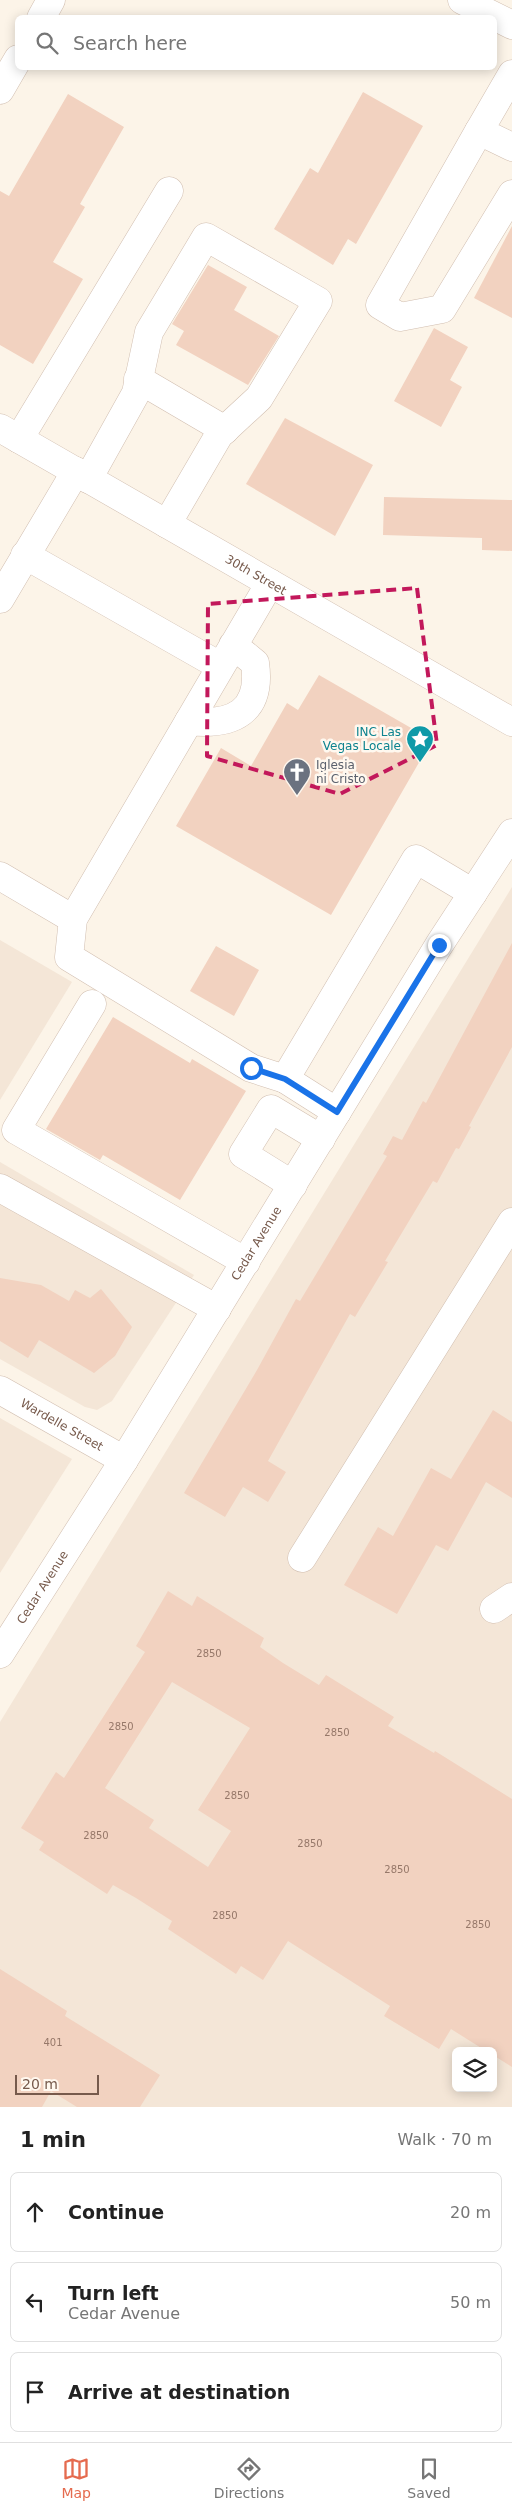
<!DOCTYPE html>
<html lang="en">
<head>
<meta charset="utf-8">
<style>
	:root { --surface:#fff; --page:#f2f2f2; --text:#222; --muted:#767676; --line:#e0e0e0; --accent:#e56b4f }
	body { margin:0; font-family:"DejaVu Sans",sans-serif; background:var(--page); color:var(--text) }
	.controls { position:absolute; right:15px; bottom:15px; display:grid; overflow:hidden; border-radius:8px; box-shadow:0 2px 12px #0003 }
	.controls button { width:45px; height:45px; display:grid; place-items:center; padding:0; border:0; border-bottom:1px solid var(--line); background:var(--surface); color:var(--text); font:25px sans-serif }
	.scale { position:absolute; left:15px; bottom:12px; width:84px; box-sizing:border-box; padding-left:5px; border:2px solid #775a4c; border-top:0; font-size:14px; line-height:18px; white-space:nowrap; color:#775a4c; -webkit-text-stroke:4px #fff8ef; paint-order:stroke }
	.stop { position:absolute; width:15px; height:15px; margin:-11px; border:4px solid #1a73e8; border-radius:50%; background:#fff }
	.stop.end { background:#1a73e8; border-color:#fff; box-shadow:0 1px 5px #0008 }
	.list { margin:0; padding:0; list-style:none }
	h2 { display:flex; justify-content:space-between; align-items:center; height:65px; margin:0; padding:0 20px; font-size:21px }
	h2 small { font-size:16px; font-weight:400; color:var(--muted) }
	.list li { display:grid; grid-template-columns:32px 1fr auto; gap:15px; align-items:center; box-sizing:border-box; height:80px; margin:0 10px 10px; padding:0 10px; border:1px solid var(--line); border-radius:8px }
	.list b { display:block; font-size:19px; white-space:nowrap }
	.list p { margin:0; font-size:16px; white-space:nowrap; color:var(--muted) }
	.list em { font-size:16px; font-style:normal; color:var(--muted) }
	.icon { flex:none; width:28px; height:28px; fill:none; stroke:currentColor; stroke-width:2; stroke-linecap:round; stroke-linejoin:round }
	.map { position:relative; flex:none; width:512px; height:2107px; overflow:hidden }
	.search { position:absolute; background:var(--surface); box-shadow:0 2px 12px #0003; left:15px; right:15px; top:15px; height:55px; display:flex; align-items:center; gap:12px; box-sizing:border-box; padding:0 18px; border-radius:8px; color:var(--muted); font-size:19px }
	.sheet { height:335px; background:var(--surface) }
	nav { display:flex; justify-content:space-around; align-items:center; box-sizing:border-box; height:70px; border-top:1px solid var(--line); background:var(--surface); font-size:14px; color:var(--muted) }
	nav a { display:grid; justify-items:center; gap:2px }
	nav .on { color:var(--accent) }
	.map>svg:first-child { display:block }
	.residential { fill:#f4e6d7; fill-rule:evenodd }
	.building { fill:#f2d2c0; fill-rule:evenodd }
	.lines { fill:none; stroke-linecap:round; stroke-linejoin:round }
	.minor-casing { stroke:#d1beb0; stroke-width:29 }
	.minor { stroke:#fff; stroke-width:28 }
	.route { stroke:#1a73e8; stroke-width:6 }
	.marked { fill:none; stroke:#c2185b; stroke-width:4; stroke-dasharray:10 6; stroke-linejoin:round }
	.labels { text-anchor:middle; dominant-baseline:central; stroke-width:5; stroke-linejoin:round; paint-order:stroke }
	.number-label { font-size:10px; fill:#967869 }
	.street-label { font-size:12px; fill:#775a4c; stroke:#fff8ef }
	.culture-label { font-size:12px; fill:#0d838f; stroke:#fff8ef; text-anchor:end }
	.worship-label { font-size:12px; fill:#5b616d; stroke:#fff8ef; text-anchor:start }
</style>
</head>
<body>
<div class="map">
<svg width="512" height="2107" viewBox="0 0 512 2107">
	<rect width="100%" height="100%" fill="#fcf4e8"/>
	<g class="residential">
		<path d="M512,887V2107H0V1722ZM456,2051H493V2088H456Z"/>
		<polygon points="0,940 72,982 0,1100"/>
		<polygon points="0,1162 194,1275 112,1401 97,1410 85,1407 0,1359"/>
		<polygon points="0,1418 72,1459 0,1573"/>
	</g>
	<g class="building">
		<polygon points="363,92 423,126 356,244 348,239 333,265 274,229 310,168 318,173"/>
		<polygon points="68,94 124,127 80,204 85,207 53,262 83,279 33,364 0,345 0,191 9,196"/>
		<polygon points="512,226 512,318 474,298"/>
		<polygon points="208,265 247,287 234,310 279,336 248,385 176,345 184,331 172,324"/>
		<polygon points="434,328 468,347 450,380 462,387 441,427 394,401"/>
		<polygon points="285,418 373,465 335,536 246,484"/>
		<polygon points="384,497 512,500 512,551 482,550 482,538 383,535"/>
		<polygon points="319,675 432,740 331,915 176,826 221,748 251,766 287,703 298,710"/>
		<polygon points="512,943 512,1047 469,1126 471,1127 459,1149 456,1148 437,1183 433,1181 385,1261 388,1262 355,1317 350,1314 268,1461 286,1472 268,1502 243,1487 225,1517 184,1493 257,1370 296,1299 300,1301 387,1156 383,1154 393,1136 402,1140 423,1101 426,1103"/>
		<polygon points="216,946 259,970 234,1016 190,991"/>
		<polygon points="113,1017 190,1063 192,1059 246,1091 180,1200 103,1155 100,1160 46,1129"/>
		<polygon points="0,1278 41,1285 69,1301 75,1290 90,1298 101,1289 132,1327 115,1356 94,1373 39,1340 28,1358 0,1341"/>
		<polygon points="493,1410 512,1422 512,1498 486,1482 448,1551 436,1545 397,1614 344,1585 378,1527 393,1536 431,1468 451,1479"/>
		<path d="M168,1591L192,1606L197,1596L264,1638L260,1647L283,1663L319,1685L326,1675L394,1717L388,1726L434,1753L435,1751L512,1799V2067L493,2055V2051H486L451,2029L439,2049L384,2016L390,2006L288,1941L263,1980L241,1966L236,1974L168,1929L172,1921L136,1898L113,1885L107,1894L39,1850L44,1842L21,1828L56,1772L64,1778L145,1652L136,1646ZM172,1682L250,1728L198,1810L231,1831L208,1867L149,1828L154,1820L105,1788Z"/>
		<polygon points="0,1969 67,2011 65,2016 160,2075 140,2107 77,2107 51,2091 42,2107 0,2107"/>
	</g>
	<g class="lines">
		<g class="minor-casing">
			<g id="minor">
				<polyline points="462,0 512,25"/>
				<polyline points="41,18 51,0"/>
				<polyline points="512,74 479,131 512,147"/>
				<polyline points="0,90 18,59"/>
				<polyline points="479,131 380,305 400,317 442,309 512,194"/>
				<polyline points="138,379 225,430"/>
				<path id="s1" d="M0,428L512,722"/>
				<polyline points="19,439 169,191"/>
				<polyline points="88,479 136,393 149,332 206,237 318,301 259,398 219,435 167,524"/>
				<polyline points="25,555 220,666"/>
				<polyline points="0,599 76,471"/>
				<path d="M233,645L255,663C262,712 233,726 189,721L270,583"/>
				<polyline points="189,721 73,919 69,957 251,1068 285,1079"/>
				<polyline points="0,876 73,919"/>
				<polyline points="92,1004 16,1130 246,1262"/>
				<polyline points="337,1112 285,1079 416,859 473,893"/>
				<polyline points="293,1185 243,1154 271,1109 321,1139"/>
				<polyline points="0,1188 217,1309"/>
				<path id="s2" d="M0,1390L124,1460"/>
				<polyline points="302,1558 512,1222"/>
				<polyline points="494,1609 512,1597"/>
				<path id="s3" d="M0,1654L124,1460L439,945L512,833"/>
			</g>
		</g>
		<use href="#minor" class="minor"/>
	</g>
	<g class="lines">
		<polyline class="route" points="251,1068 285,1079 337,1112 439,945"/>
	</g>
	<path class="marked" d="M417,588L437,745L340,794L207,756L208,604Z"/>
	<defs>
		<g id="sight-pin" transform="scale(1.4375)"><path d="M0 17L-7.5 6A9.5 9.5 0 1 1 7.5 6Z" fill="#0f9aa8" stroke="#fff8ef"/><path d="M0-6L1.8-2.2L6-1.7L2.9 1.2L3.7 5.4L0 3.3L-3.7 5.4L-2.9 1.2L-6-1.7L-1.8-2.2Z" fill="#fff"/></g>
		<g id="church-pin" transform="scale(1.4375)"><path d="M0 17L-7.5 6A9.5 9.5 0 1 1 7.5 6Z" fill="#6b7280" stroke="#fff8ef"/><path d="M-1.2-6h2.4v3.5h3.3v2.4h-3.3V6h-2.4V-.1h-3.3v-2.4h3.3Z" fill="#fff"/></g>
	</defs>
	<g fill-rule="evenodd">
		<use href="#sight-pin" x="420" y="739"/>
		<use href="#church-pin" x="297" y="772"/>
	</g>
	<g class="labels">
		<g class="number-label">
			<text x="209" y="1653">2850</text>
			<text x="121" y="1726">2850</text>
			<text x="337" y="1732">2850</text>
			<text x="237" y="1795">2850</text>
			<text x="96" y="1835">2850</text>
			<text x="310" y="1843">2850</text>
			<text x="397" y="1869">2850</text>
			<text x="225" y="1915">2850</text>
			<text x="478" y="1924">2850</text>
			<text x="53" y="2042">401</text>
		</g>
		<g class="street-label">
			<text stroke="none"><textPath href="#s1" startOffset="295">30th Street</textPath></text>
			<text stroke="none"><textPath href="#s3" startOffset="484">Cedar Avenue</textPath></text>
			<text stroke="none"><textPath href="#s2" startOffset="71">Wardelle Street</textPath></text>
			<text stroke="none"><textPath href="#s3" startOffset="79">Cedar Avenue</textPath></text>
		</g>
		<g class="culture-label">
			<text x="401" y="732">INC Las<tspan x="401" dy="14">Vegas Locale</tspan></text>
		</g>
		<g class="worship-label">
			<text x="316" y="765">Iglesia<tspan x="316" dy="14">ni Cristo</tspan></text>
		</g>
	</g>
</svg>
<div class="controls">
<button><svg class="icon" aria-label="layers" viewBox="0 0 24 24"><path d="M12 4l9 5-9 5-9-5zM3 14l9 5 9-5"/></svg></button>
</div>
<div class="scale">20 m</div>
<div class="stop" style="left:251px;top:1068px"></div>
<div class="stop end" style="left:439px;top:945px"></div>
<div class="search"><svg class="icon" aria-label="search" viewBox="0 0 24 24"><circle cx="10" cy="10" r="6"/><path d="M15 15l6 6"/></svg>Search here</div>
</div>
<section class="sheet">
<h2>1 min<small>Walk · 70 m</small></h2>
<ul class="list">
<li><svg class="icon" aria-label="ahead" viewBox="0 0 24 24"><path d="M12 20V5M6 11l6-6 6 6"/></svg><div><b>Continue</b></div><em>20 m</em></li>
<li><svg class="icon" aria-label="left" viewBox="0 0 24 24"><path d="M17 20v-9H6M10 6l-5 5 5 5"/></svg><div><b>Turn left</b><p>Cedar Avenue</p></div><em>50 m</em></li>
<li><svg class="icon" aria-label="arrive" viewBox="0 0 24 24"><path d="M6 21V4h12l-3 4 3 4H6"/></svg><div><b>Arrive at destination</b></div></li>
</ul>
</section>
<nav>
<a class="on"><svg class="icon" aria-label="map" viewBox="0 0 24 24"><path d="M3 6l6-2 6 2 6-2v14l-6 2-6-2-6 2zM9 4v14M15 6v14"/></svg>Map</a>
<a><svg class="icon" aria-label="directions" viewBox="0 0 24 24"><path d="M12 3l9 9-9 9-9-9zM9 14v-3h6M13 9l2 2-2 2"/></svg>Directions</a>
<a><svg class="icon" aria-label="saved" viewBox="0 0 24 24"><path d="M7 4h10v16l-5-4-5 4z"/></svg>Saved</a>
</nav>
</body>
</html>
